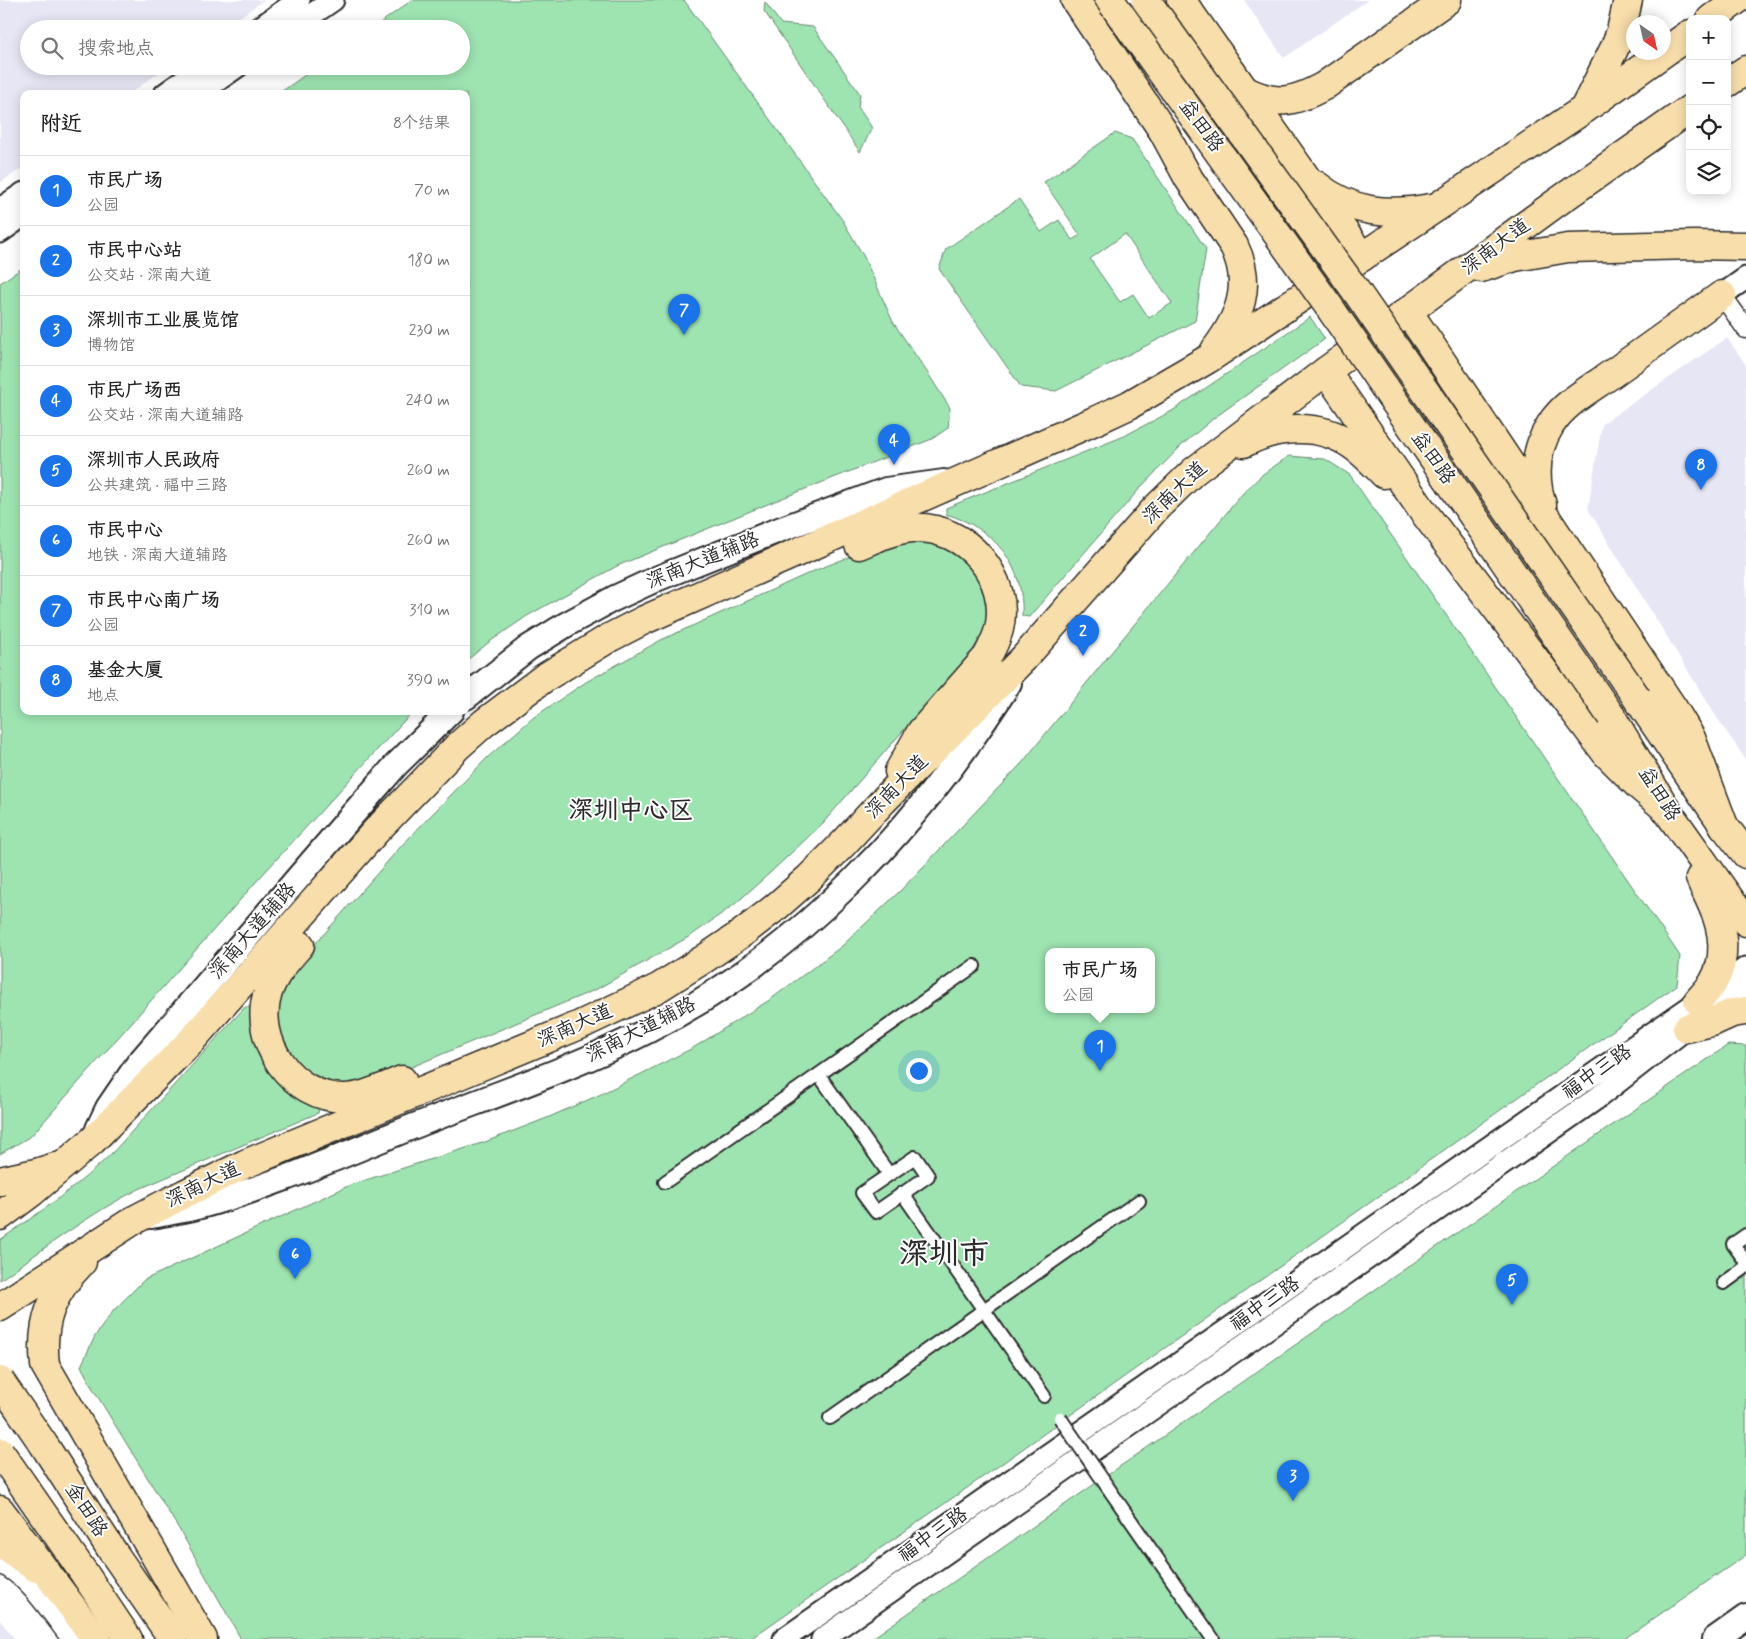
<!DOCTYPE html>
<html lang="zh">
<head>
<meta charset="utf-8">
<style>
	:root { --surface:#fff; --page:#f6f6f6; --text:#222; --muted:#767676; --line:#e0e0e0; --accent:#1a73e8 }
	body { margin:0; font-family:Mynerve,"LXGW WenKai TC",sans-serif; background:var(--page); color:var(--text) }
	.controls { position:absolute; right:15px; top:15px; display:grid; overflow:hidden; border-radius:10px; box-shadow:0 2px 12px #0003 }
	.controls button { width:45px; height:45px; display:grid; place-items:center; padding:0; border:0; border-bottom:1px solid var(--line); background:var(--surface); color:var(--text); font:25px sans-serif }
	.compass { position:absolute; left:1626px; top:15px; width:45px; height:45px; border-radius:50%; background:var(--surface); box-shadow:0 2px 12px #0003; rotate:146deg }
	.you { position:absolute; left:918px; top:1070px; width:18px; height:18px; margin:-12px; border:4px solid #fff; border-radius:50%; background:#1a73e8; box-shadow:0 0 0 8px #1a73e833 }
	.badge { display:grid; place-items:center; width:32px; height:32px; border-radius:50%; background:var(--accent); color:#fff; font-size:16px; font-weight:700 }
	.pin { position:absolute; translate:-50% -41px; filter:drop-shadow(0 1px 2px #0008) }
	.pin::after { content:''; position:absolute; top:26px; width:18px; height:15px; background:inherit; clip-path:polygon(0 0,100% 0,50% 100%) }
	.popup { position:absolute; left:1045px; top:948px; width:110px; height:65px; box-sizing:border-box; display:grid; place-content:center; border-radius:10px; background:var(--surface); filter:drop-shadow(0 1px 4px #0005); font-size:16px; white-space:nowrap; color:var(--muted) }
	.popup b { font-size:19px; color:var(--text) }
	.popup::after { content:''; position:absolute; left:50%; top:100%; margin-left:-10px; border:10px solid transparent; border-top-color:var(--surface) }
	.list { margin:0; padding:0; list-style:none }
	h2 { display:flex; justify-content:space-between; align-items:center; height:65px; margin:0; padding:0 20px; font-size:21px }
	h2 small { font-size:16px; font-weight:400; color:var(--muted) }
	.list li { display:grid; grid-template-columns:32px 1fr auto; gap:15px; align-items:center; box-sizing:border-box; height:70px; padding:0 20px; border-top:1px solid var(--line) }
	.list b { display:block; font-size:19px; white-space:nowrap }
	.list p { margin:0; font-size:16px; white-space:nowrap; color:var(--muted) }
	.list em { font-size:16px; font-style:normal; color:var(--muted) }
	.icon { flex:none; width:28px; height:28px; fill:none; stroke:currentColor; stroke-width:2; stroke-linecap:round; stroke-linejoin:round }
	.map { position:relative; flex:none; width:1746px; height:1639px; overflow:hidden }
	.search { position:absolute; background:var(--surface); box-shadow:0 2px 12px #0003; left:20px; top:20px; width:450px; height:55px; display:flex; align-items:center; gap:12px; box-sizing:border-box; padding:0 18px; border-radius:28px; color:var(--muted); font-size:19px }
	.panel { position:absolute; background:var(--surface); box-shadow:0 2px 12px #0003; left:20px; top:90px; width:450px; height:625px; border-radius:10px }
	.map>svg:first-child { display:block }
	.built { fill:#e7e6f4 }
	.green { fill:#9ee4b1; stroke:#64886e; fill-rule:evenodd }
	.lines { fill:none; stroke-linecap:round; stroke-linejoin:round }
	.pedestrian-casing { stroke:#2b2b2b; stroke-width:16 }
	.minor-casing { stroke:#2b2b2b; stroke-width:21 }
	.tertiary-casing { stroke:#2b2b2b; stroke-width:25 }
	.secondary-casing { stroke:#2b2b2b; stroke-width:28 }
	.primary-casing { stroke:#2b2b2b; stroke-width:31 }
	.pedestrian { stroke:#fff; stroke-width:12 }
	.minor { stroke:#fff; stroke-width:18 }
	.tertiary { stroke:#fff; stroke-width:21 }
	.secondary { stroke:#fff; stroke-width:24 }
	.primary { stroke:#f8deab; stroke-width:28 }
	.pedestrian-bridge-casing { stroke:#2b2b2b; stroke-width:16; stroke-linecap:butt }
	.primary-bridge-casing { stroke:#2b2b2b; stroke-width:31; stroke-linecap:butt }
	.pedestrian-bridge { stroke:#fff; stroke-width:12 }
	.primary-bridge { stroke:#f8deab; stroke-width:28 }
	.labels { text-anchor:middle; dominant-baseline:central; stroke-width:4; stroke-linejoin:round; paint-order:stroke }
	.street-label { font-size:20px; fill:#2b2b2b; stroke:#fff }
	.district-label { font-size:25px; font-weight:bold; fill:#2b2b2b; stroke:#fff }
	.town-label { font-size:30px; font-weight:bold; fill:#2b2b2b; stroke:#fff }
</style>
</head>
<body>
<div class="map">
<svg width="1746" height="1639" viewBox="0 0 1746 1639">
	<rect width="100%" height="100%" fill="#fff"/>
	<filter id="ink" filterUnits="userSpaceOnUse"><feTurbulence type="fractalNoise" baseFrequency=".02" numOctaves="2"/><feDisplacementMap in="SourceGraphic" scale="10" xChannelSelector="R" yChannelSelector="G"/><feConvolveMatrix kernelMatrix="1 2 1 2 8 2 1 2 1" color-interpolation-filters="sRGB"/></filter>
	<g filter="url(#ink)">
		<g class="built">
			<polygon points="0,0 264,0 222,29 29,29 29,66 168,66 129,94 24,94 24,167 0,183"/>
			<polygon points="1244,0 1368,0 1284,58"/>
			<polygon points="1727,338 1746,365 1746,760 1719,721 1588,509 1602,424"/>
			<polygon points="0,1620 15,1639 0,1639"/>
		</g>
		<g class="green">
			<polygon points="412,0 684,0 843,221 864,257 893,322 929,375 950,408 948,428 932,439 775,501 617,566 527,616 488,643 466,661 466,94 278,94 318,66 461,66 461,29 372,29"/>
			<polygon points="765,2 781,24 813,27 860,94 858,107 872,128 860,152 764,11"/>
			<path d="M1115,133L1132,139L1206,249L1195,321L1056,391L1021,387L939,269L946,249L1019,199L1041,232L1059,220L1072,240L1080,235L1044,182ZM1125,234L1172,303L1149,318L1133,294L1120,302L1090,259Z"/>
			<polygon points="24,267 24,711 413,711 264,873 31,1136 0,1154 0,283"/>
			<path d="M1310,317L1325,339L1214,418L1182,445L1141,487L1029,617L1022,616C1025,565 994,528 946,514V508L1122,437L1172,411Z"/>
			<path d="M1289,456L1325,459L1350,475L1680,956L1677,985L990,1472L750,1639H241L182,1534L93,1389L81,1366L95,1336L114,1310L144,1280L350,1185L485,1142L547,1118L599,1095L693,1048L771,999L842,946L901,890L1022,763L1123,638L1243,493L1263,474ZM1049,952H1151V1010H1049Z"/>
			<polygon points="898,538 935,538 968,559 990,600 986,626 973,650 823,823 771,872 735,904 692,935 597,989 395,1074 335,1088 299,1071 277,1037 278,990 287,976 403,844 488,757 534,717 586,682 661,640 816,570"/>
			<path d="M245,1007H249L251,1010L252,1029L318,1107L319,1109L318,1113L139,1189C89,1214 45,1248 0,1280V1240C40,1212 80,1185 114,1151Z"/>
			<polygon points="1728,1045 1746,1046 1746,1555 1624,1639 871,1639"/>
		</g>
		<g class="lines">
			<g class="pedestrian-casing">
				<g id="pedestrian">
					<polyline points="819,1075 889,1174"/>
					<polygon points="915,1157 928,1176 876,1212 862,1193"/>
					<polyline points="665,1182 974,966"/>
					<polyline points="902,1193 1044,1396"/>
					<polyline points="1746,1235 1733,1244 1746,1262"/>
					<polyline points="1724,1283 1746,1267"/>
					<polyline points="830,1418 1139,1201"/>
					<polyline points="1111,1492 1213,1639"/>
				</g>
			</g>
			<g class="minor-casing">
				<g id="minor">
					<polyline points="1722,295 1746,329"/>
					<path d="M0,1564C29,1577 51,1614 71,1639"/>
				</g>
			</g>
			<g class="tertiary-casing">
				<g id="tertiary">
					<polyline points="258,29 299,0"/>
					<polyline points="291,29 333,0"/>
					<polyline points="165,94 204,66"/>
					<polyline points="198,94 238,66"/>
					<polyline points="0,209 24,193"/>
					<polyline points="0,232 24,215"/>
					<polyline points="1722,295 1746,278"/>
					<polyline points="784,1639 1746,968"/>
					<polyline points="822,1639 1596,1099 1687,1028 1746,987"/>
				</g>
			</g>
			<g class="secondary-casing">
				<g id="secondary">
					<polyline points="466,697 528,648 567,624 613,599 656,579 776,531 886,490 944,482"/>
					<polyline points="98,1129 108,1108 138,1064 353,814 396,765 451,711"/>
					<path d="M151,1216C166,1213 182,1211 197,1207C272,1187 344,1154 417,1125C494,1095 575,1068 649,1030C800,953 920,825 1009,683"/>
					<polyline points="1715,1639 1746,1617"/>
				</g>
			</g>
			<g class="primary-casing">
				<g id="primary">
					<path d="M1075,0L1163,131L1189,179L1234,246C1253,285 1240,317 1215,350"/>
					<polyline points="1181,0 1362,257"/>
					<polyline points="1711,19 1737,0"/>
					<polyline points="1727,83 1746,70"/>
					<path d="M1244,90C1276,106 1293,103 1324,86L1447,0"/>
					<polyline points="1586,105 1614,49 1621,31 1628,0"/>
					<path d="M1316,185C1351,213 1388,216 1431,208"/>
					<polyline points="1481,268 1515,257 1568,248 1694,245 1746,246"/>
					<polyline points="1408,312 1428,341 1673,708 1691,738 1724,826"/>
					<polyline points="1326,371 1422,510 1606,753 1638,785 1666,809"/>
					<path d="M1244,443C1278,425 1320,423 1352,445C1364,453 1374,464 1384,474"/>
					<path d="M1542,505C1533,477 1535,449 1551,424C1565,402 1592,388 1613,373C1649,347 1686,321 1722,295"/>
					<path d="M859,545C876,538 894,529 913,528C966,525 1011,578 999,629C996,640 992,648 987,657L921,732L899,771"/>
					<polyline points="1637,698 1724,826 1746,854"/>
					<polyline points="1611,716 1666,809 1746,922"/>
					<path d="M300,945C287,960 274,974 268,992C252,1041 292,1098 344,1098C363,1098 384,1087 402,1080"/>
					<path d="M1698,1001C1703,995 1709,989 1713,983C1727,959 1724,931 1713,907C1709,897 1704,888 1700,878"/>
					<polyline points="1687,1028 1712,1022 1732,1013 1746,1011"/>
					<polyline points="0,1181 36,1173 55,1167"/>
					<polyline points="0,1216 32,1192 92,1141 190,1042 375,832 457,747 484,723 544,678 609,638 644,620 1099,419 1129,405 1208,359 1583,110 1690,34"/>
					<path d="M82,1262C52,1293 40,1321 45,1365L203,1639"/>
					<polyline points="0,1307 134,1220 184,1194 245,1164 580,1025 658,988 704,959 741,934 776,907 809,878 844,843 883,801 1024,658 1156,508 1193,472 1326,371 1556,203 1690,109"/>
					<polyline points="0,1510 96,1639"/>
					<polyline points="0,1545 7,1548 36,1568"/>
					<polyline points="113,1552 173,1639"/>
					<polyline points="84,1573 128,1639"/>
				</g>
			</g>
			<use href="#pedestrian" class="pedestrian"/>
			<use href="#minor" class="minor"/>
			<use href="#tertiary" class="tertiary"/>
			<use href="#secondary" class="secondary"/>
			<use href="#primary" class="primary"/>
			<g class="pedestrian-bridge-casing">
				<polyline id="pedestrian-bridge" points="1060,1418 1111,1492"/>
			</g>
			<g class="primary-bridge-casing">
				<g id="primary-bridge">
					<polyline points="1110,0 1330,308 1611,716"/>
					<polyline points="1146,0 1356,291 1637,698"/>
					<polyline points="0,1381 44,1445 113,1552"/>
					<polyline points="0,1452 84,1573"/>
				</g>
			</g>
			<use href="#pedestrian-bridge" class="pedestrian-bridge"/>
			<use href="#primary-bridge" class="primary-bridge"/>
		</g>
	</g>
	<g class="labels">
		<g class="street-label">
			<text transform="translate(1201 126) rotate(54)">益田路</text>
			<text transform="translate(1496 247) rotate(-37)">深南大道</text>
			<text transform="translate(1433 458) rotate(55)">益田路</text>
			<text transform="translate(1175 493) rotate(-44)">深南大道</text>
			<text transform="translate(703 561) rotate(-22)">深南大道辅路</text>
			<text transform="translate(897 787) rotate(-46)">深南大道</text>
			<text transform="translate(1659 794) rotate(58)">益田路</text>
			<text transform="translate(253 931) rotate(-49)">深南大道辅路</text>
			<text transform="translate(575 1026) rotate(-24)">深南大道</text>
			<text transform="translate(641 1030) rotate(-27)">深南大道辅路</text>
			<text transform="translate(1597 1072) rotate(-35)">福中三路</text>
			<text transform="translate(203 1185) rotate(-26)">深南大道</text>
			<text transform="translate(1265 1304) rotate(-35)">福中三路</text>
			<text transform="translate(86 1510) rotate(57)">金田路</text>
			<text transform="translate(933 1535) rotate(-35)">福中三路</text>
		</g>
		<g class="district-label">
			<text x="631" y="811">深圳中心区</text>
		</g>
		<g class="town-label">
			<text x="944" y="1254">深圳市</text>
		</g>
	</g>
</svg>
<div class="controls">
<button>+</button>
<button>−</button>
<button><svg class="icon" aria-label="locate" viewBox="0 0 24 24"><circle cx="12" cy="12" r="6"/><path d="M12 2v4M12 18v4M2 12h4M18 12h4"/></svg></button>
<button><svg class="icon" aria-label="layers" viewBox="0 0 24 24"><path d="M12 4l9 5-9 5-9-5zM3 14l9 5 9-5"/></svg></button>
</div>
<svg class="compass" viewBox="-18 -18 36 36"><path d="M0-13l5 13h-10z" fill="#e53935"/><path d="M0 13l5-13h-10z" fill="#767676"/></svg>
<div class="you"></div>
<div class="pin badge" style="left:1100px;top:1071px">1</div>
<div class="popup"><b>市民广场</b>公园</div>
<div class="pin badge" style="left:1083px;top:656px">2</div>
<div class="pin badge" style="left:1293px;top:1501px">3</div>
<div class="pin badge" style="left:894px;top:465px">4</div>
<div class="pin badge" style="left:1512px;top:1305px">5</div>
<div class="pin badge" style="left:295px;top:1279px">6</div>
<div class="pin badge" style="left:684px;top:335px">7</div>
<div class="pin badge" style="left:1701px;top:490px">8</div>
<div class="search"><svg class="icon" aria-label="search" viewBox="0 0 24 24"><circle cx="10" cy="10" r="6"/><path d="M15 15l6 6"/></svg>搜索地点</div>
<section class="panel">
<h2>附近<small>8个结果</small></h2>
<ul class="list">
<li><span class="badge">1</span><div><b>市民广场</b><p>公园</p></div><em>70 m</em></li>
<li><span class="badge">2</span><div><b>市民中心站</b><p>公交站 · 深南大道</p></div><em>180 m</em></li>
<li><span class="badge">3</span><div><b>深圳市工业展览馆</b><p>博物馆</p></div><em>230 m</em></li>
<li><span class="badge">4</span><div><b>市民广场西</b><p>公交站 · 深南大道辅路</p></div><em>240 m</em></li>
<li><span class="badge">5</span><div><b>深圳市人民政府</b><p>公共建筑 · 福中三路</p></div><em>260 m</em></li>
<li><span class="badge">6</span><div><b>市民中心</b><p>地铁 · 深南大道辅路</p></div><em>260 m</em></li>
<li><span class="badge">7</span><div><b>市民中心南广场</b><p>公园</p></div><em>310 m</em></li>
<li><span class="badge">8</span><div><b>基金大厦</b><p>地点</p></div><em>390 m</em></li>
</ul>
</section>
</div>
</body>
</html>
